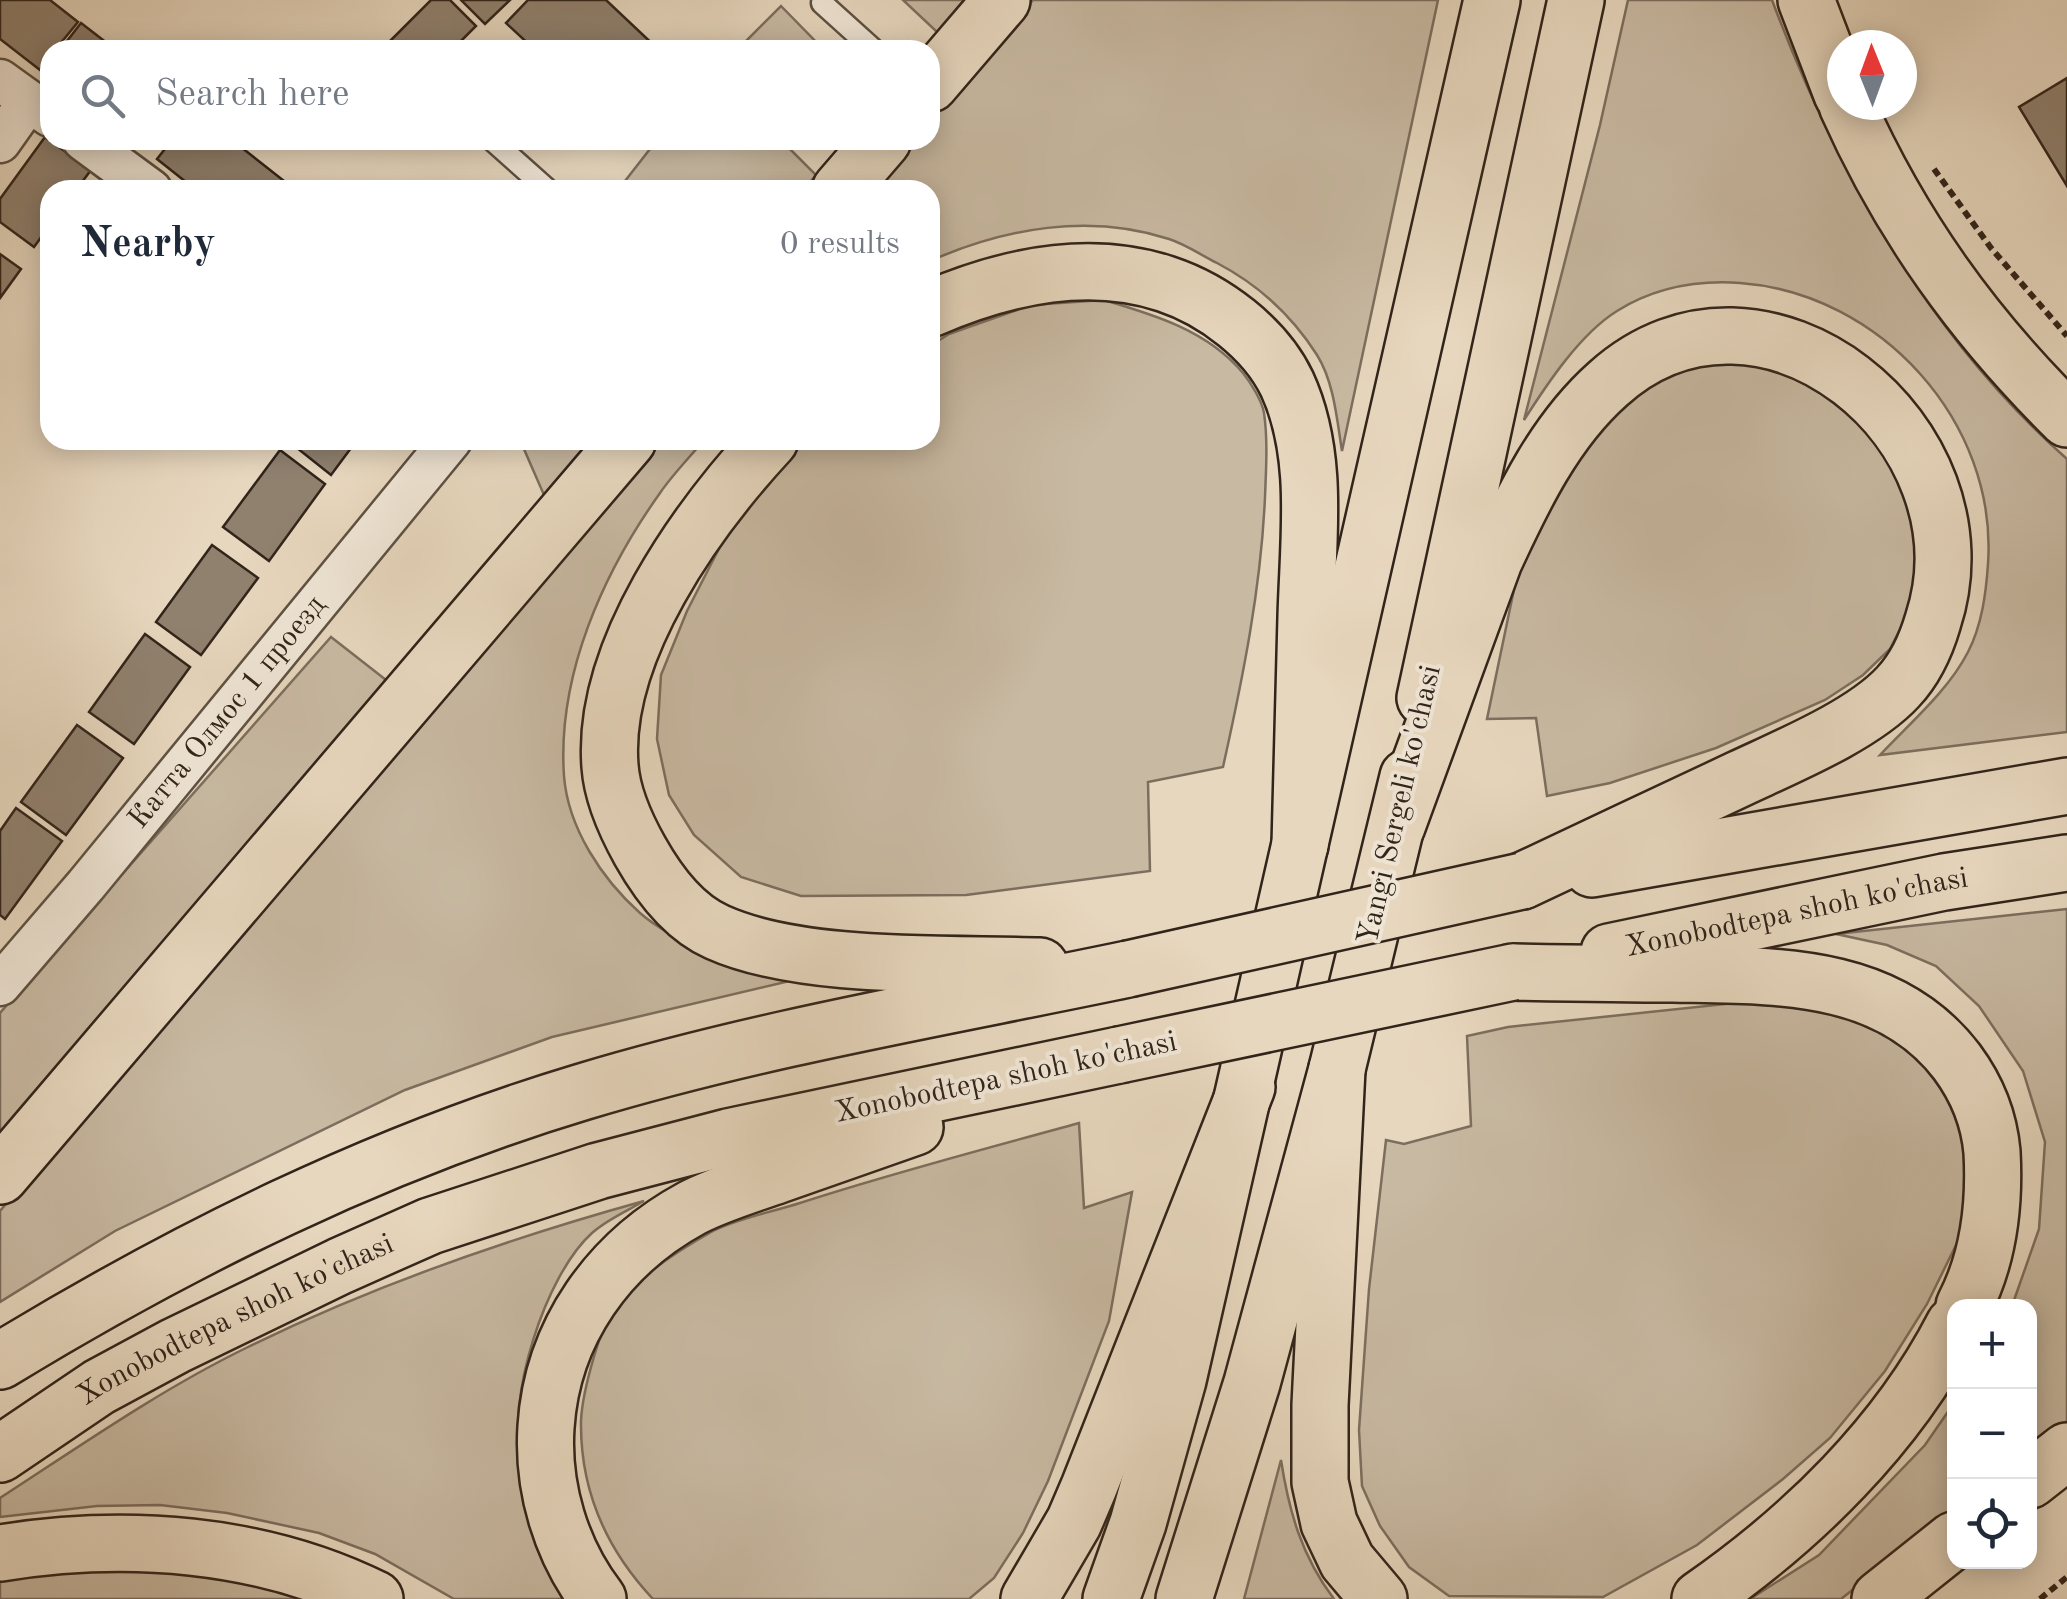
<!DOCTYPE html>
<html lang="en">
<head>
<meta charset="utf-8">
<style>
	:root { --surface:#fff; --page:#f6f6f7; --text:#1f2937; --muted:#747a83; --line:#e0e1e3 }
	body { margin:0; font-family:"Old Standard TT",serif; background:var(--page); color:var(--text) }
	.controls { position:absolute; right:30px; bottom:30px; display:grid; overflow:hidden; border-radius:20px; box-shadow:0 5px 25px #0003 }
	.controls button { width:90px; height:90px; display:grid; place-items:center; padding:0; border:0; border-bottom:2px solid var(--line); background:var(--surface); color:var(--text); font:50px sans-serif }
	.compass { position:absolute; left:1827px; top:30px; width:90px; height:90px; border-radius:50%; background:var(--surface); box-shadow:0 5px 25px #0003; rotate:359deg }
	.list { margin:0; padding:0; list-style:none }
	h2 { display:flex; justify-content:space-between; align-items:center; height:130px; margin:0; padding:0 40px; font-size:42px }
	h2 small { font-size:32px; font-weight:400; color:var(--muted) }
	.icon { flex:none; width:55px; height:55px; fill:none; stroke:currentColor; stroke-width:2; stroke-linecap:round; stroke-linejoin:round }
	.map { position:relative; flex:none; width:2067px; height:1599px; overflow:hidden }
	.search { position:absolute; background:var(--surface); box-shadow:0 5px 25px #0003; left:40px; top:40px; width:900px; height:110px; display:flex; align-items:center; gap:25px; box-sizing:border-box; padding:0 35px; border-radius:30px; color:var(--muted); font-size:38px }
	.panel { position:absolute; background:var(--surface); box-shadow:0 5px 25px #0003; left:40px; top:180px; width:900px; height:270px; border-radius:30px }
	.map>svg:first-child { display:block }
	.green { fill:#c8b9a2; stroke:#7c6e5e; stroke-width:2.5 }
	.building { fill:#90816f; stroke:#31241a; stroke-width:2.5 }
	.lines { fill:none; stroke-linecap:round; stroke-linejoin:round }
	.lane-casing { stroke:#5e5143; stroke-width:25 }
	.street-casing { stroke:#5e5143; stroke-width:45 }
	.primary-casing { stroke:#31241a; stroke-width:60 }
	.highway-casing { stroke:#31241a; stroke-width:60 }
	.path { stroke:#31241a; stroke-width:6; stroke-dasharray:8 5; stroke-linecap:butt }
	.lane { stroke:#efe5d5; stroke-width:20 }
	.street { stroke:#efe5d5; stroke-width:40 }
	.primary { stroke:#e7d7be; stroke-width:55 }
	.highway { stroke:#e7d7be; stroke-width:55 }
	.highway-bridge-casing { stroke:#31241a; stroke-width:60; stroke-linecap:butt }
	.highway-bridge { stroke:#e7d7be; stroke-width:55 }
	.labels { text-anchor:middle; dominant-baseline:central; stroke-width:8; stroke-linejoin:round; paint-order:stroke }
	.street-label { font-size:30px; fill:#31241a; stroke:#efe5d5 }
</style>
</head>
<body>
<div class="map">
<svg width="2067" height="1599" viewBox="0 0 2067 1599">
	<rect width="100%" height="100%" fill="#e7d7be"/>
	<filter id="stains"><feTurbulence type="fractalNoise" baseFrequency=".002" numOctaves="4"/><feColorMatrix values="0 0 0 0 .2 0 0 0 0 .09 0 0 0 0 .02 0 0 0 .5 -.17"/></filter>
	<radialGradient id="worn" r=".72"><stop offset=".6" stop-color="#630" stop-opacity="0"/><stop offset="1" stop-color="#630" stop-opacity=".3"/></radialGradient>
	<g class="green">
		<polygon points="903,0 964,0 937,32"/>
		<path d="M1033,0H1438L1342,451C1337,420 1334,382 1317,355C1291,314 1259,285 1217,263C1201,255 1185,244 1169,239C1089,213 1005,228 930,261V190H870L913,140H930V120Z"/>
		<path d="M1628,0H1772C1836,170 1929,337 2067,459V732L1880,755C1910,723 1948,691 1968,652C1982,625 1986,593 1988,564C1998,422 1880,293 1740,283C1697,280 1654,288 1617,311C1580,334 1547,384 1524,420L1600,125Z"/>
		<polygon points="781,6 824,50 737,50"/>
		<polygon points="657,140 781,140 816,175 803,190 618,190"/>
		<path d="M1104,300C1155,315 1208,331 1243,373C1251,383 1262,401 1264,413C1268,440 1266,470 1265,497C1261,588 1243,677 1223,767L1148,782L1150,871L966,895L801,896L741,877L694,835L669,795L657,739L661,675L687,611L726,535L803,440H930V346L949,334L1031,305Z"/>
		<polygon points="1752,354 1857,405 1915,499 1916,598 1890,649 1863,675 1825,700 1716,748 1610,783 1547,796 1536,718 1487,719 1517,575 1575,458 1602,419 1667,368"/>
		<polygon points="520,440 591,440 544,495"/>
		<path d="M655,440H704C690,457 673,474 660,493C603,573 557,675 564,776C568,828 602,879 640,913C684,951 748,962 802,978L552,1037L405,1090L115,1231L0,1302V1211Z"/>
		<polygon points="331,637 386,680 0,1133 0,1013"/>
		<polygon points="2067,909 2067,1421 2030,1450 2030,1306 2012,1306 2039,1229 2045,1142 2023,1071 1979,1006 1936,966 1887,945 1836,934"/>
		<polygon points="1791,997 1897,1035 1955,1095 1972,1186 1957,1243 1927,1304 1885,1371 1830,1438 1783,1479 1697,1545 1603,1597 1449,1596 1409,1567 1380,1526 1362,1486 1359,1430 1369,1289 1386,1140 1404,1144 1471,1126 1467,1036 1508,1027"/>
		<path d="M1079,1123L1084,1208L1132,1192L1109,1321L1048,1481L1023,1533L994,1578L969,1599H653C606,1549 580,1490 581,1421C582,1394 602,1316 620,1298C646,1272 681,1249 713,1231C739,1218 772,1212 800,1203C892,1173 985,1149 1079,1123Z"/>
		<path d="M644,1201C627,1211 606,1220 592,1233C545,1275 505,1401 522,1462C534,1508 556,1554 572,1599H454L375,1554L319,1533L227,1513L160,1505L97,1506L0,1517V1498C80,1446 160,1390 246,1348C374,1285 507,1239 644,1201Z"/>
		<polygon points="1954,1403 1954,1510 1841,1599 1750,1599 1819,1555 1925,1445"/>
		<path d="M1281,1460C1289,1512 1302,1557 1334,1599H1244Z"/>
		<polygon points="180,1567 327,1599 0,1599 0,1577 78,1569"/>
	</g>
	<g class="building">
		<polygon points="0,0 50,0 78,22 55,50 50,50 50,57 40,70 0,39"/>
		<polygon points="431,0 450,0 476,26 452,50 402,50 391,40"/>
		<polygon points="461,0 510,0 485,24"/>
		<polygon points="528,0 606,0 659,50 535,50 506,23"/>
		<polygon points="81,23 116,50 60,50"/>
		<polygon points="2067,78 2067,186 2019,107"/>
		<polygon points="45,137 91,170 76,190 50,190 50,225 34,247 0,222 0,199"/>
		<polygon points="172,140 232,140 293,188 196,190 157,159"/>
		<polygon points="0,254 21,269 0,298"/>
		<polygon points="287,440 357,440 331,475"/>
		<polygon points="280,450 325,484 269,561 223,527"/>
		<polygon points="212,545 258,578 201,655 156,622"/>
		<polygon points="145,634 190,667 134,744 89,712"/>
		<polygon points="77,725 123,758 66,835 21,802"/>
		<polygon points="16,808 62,841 5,919 0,915 0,831"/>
	</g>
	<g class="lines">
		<g class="lane-casing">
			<g id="lane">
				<polyline points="822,3 874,50"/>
				<polyline points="492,140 548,190"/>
			</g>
		</g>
		<g class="street-casing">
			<g id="street">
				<polyline points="0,80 50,116"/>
				<polyline points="83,140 151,190"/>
				<polyline points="0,142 29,101"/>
				<path id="s1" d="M0,985L86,885L451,440"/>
			</g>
		</g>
		<g class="primary-casing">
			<g id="primary">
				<polyline points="1425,698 1576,0"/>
				<polyline points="1111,1599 1138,1523 1178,1380 1492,0"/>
				<polyline points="1184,1599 1252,1383 1337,1069 1408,777"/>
			</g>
		</g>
		<g class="highway-casing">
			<g id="highway">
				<polyline points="1806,0 1842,94"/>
				<polyline points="930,84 1002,0"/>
				<path d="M1847,105C1901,226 1973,326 2067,419"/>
				<polyline points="840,190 883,140"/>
				<path d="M930,309C1004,277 1088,258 1166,284C1214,300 1265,338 1287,384C1320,455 1308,540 1306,617C1304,693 1302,769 1300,845"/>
				<path d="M770,440C697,519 601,651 610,766C612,795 626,826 640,851C658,883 683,917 717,932C801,970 948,963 1040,966"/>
				<path d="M1397,826L1494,561C1523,498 1555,431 1608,384C1762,245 1994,434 1933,621C1926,645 1915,669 1898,687C1863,725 1788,756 1741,778C1668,812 1595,847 1522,881"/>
				<polyline points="1592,869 2067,786"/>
				<path id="s2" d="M1609,952L1944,882L2067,863"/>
				<path d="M1513,972C1566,973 1619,974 1672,974C1774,976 1888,971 1957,1062C1977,1089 1989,1118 1992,1152C1995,1206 1989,1258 1964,1306"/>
				<polyline points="1337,1069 1320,1405 1320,1482 1329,1523 1347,1561 1379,1599"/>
				<polyline points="0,1176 628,440"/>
				<path d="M0,1361C184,1249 376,1154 582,1092C761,1038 946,1007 1128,969"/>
				<path id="s3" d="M0,1454L99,1387L175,1346L340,1266L430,1226L598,1171L728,1137L1119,1055"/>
				<polyline points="2030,1480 2067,1451"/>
				<path d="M0,1553C126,1533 260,1542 375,1599"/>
				<path d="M598,1599C561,1551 542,1488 546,1427C552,1332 609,1253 692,1208C719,1194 750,1185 778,1175C824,1159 870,1143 915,1127"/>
				<polyline points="1029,1599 1074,1522 1089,1487 1247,1087"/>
				<path d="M1700,1599C1801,1529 1897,1436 1954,1325"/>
				<polyline points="1880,1599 1954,1540"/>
			</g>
		</g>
		<g class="path">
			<polyline points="1934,169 1991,248 2067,336"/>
			<polyline points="2040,1599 2067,1577"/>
		</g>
		<use href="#lane" class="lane"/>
		<use href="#street" class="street"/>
		<use href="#primary" class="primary"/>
		<use href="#highway" class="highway"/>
		<g class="highway-bridge-casing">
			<g id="highway-bridge">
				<polyline points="1128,969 1522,881"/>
				<polyline points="1119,1055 1513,972"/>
			</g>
		</g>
		<use href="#highway-bridge" class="highway-bridge"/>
	</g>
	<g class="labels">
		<g class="street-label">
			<text stroke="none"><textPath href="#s1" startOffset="355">Катта Олмос 1 проезд</textPath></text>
			<text transform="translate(1400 805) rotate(-77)">Yangi Sergeli ko'chasi</text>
			<text stroke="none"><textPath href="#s2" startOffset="192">Xonobodtepa shoh ko'chasi</textPath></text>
			<text transform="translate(1006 1078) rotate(-12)">Xonobodtepa shoh ko'chasi</text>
			<text stroke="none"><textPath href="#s3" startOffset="272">Xonobodtepa shoh ko'chasi</textPath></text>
		</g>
	</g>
	<rect width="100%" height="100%" filter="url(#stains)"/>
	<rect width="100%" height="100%" fill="url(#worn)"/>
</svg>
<div class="controls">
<button>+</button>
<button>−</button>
<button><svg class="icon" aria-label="locate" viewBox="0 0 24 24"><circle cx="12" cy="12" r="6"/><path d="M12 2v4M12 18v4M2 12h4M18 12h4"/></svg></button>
</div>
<svg class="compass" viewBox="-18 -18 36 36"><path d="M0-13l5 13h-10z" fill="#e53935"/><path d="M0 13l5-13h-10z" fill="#747a83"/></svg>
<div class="search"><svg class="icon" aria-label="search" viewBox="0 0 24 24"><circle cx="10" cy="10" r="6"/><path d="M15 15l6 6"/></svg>Search here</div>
<section class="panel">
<h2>Nearby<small>0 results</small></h2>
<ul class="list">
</ul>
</section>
</div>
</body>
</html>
